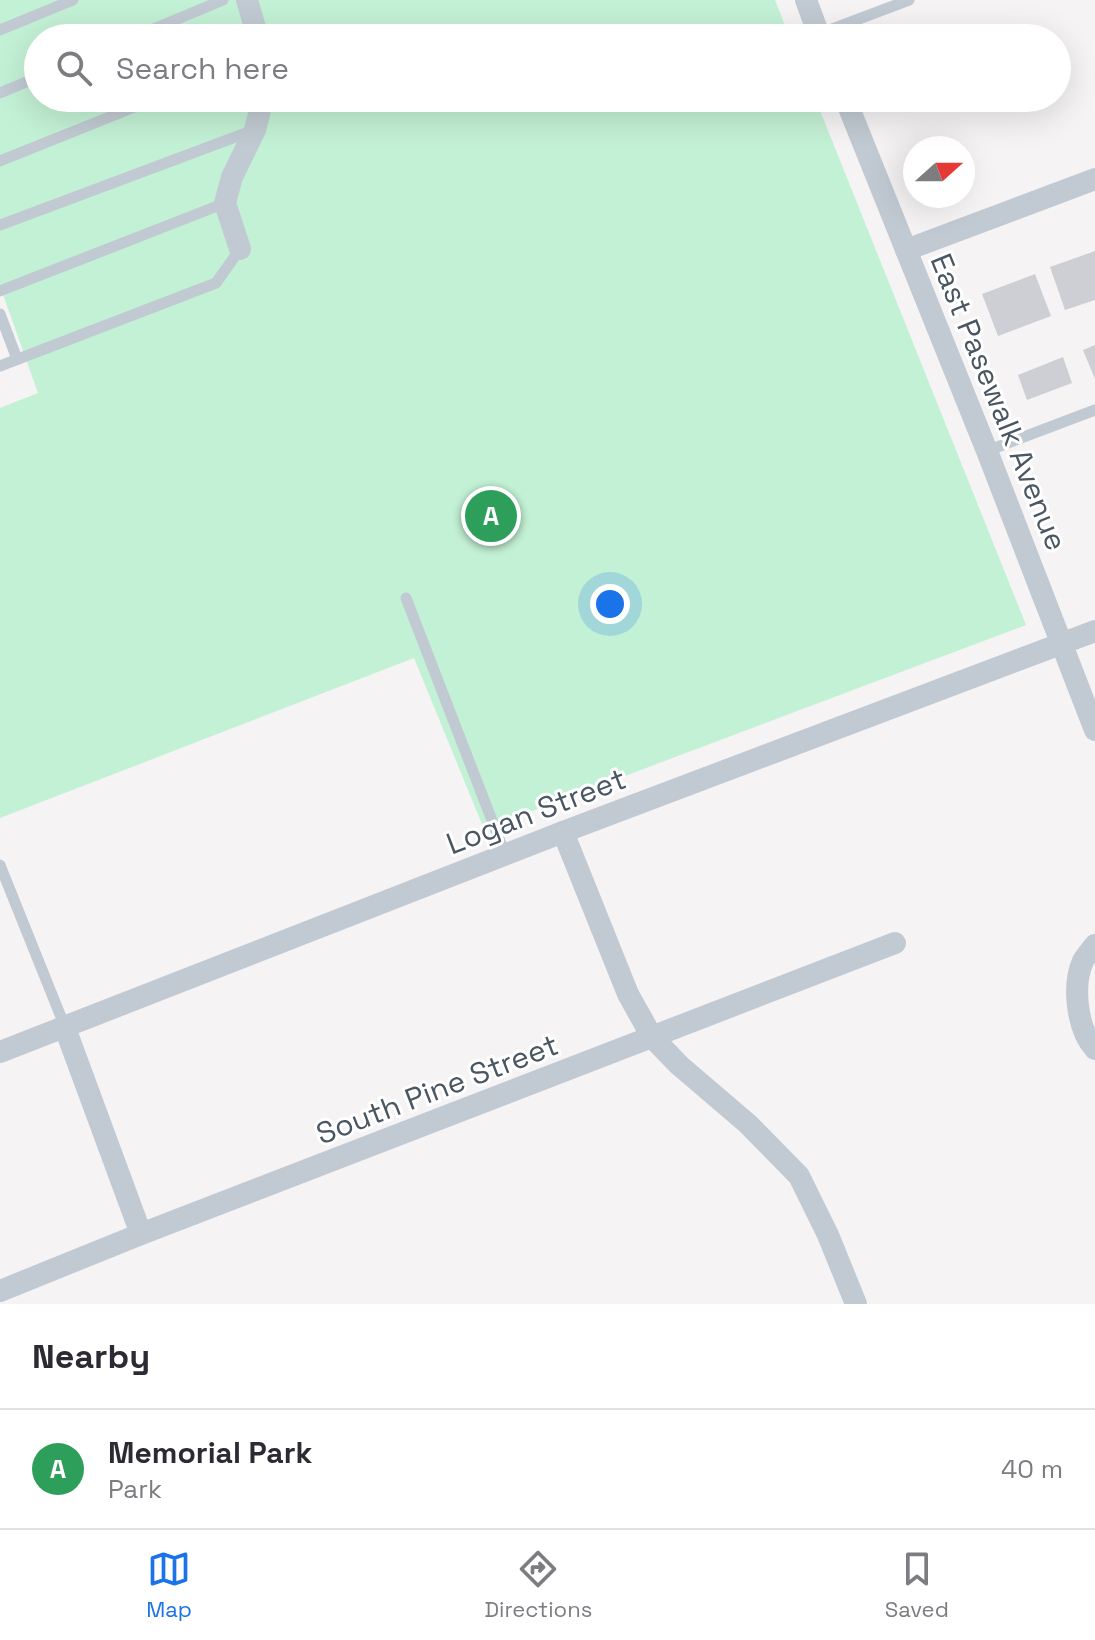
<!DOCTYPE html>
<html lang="en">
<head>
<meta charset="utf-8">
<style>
	:root { --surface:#fff; --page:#f7f7f7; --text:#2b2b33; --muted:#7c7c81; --line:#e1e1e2; --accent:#1a73e8 }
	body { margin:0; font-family:"Space Grotesk",sans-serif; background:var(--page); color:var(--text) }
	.compass { position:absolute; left:903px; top:136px; width:72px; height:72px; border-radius:50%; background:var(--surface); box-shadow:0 8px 32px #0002; rotate:69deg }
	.you { position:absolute; left:610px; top:604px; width:28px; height:28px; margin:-20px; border:6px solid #fff; border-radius:50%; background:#1a73e8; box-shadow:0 0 0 12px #1a73e833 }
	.badge { display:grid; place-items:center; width:52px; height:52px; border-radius:50%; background:var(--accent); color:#fff; font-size:26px; font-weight:700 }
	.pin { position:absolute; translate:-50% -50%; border:4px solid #fff; box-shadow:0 2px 8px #0006 }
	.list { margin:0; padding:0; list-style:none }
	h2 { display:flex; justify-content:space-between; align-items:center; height:104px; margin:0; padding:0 32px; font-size:34px }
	h2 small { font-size:26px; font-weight:400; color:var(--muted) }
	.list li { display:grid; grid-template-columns:52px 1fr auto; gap:24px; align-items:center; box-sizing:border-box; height:120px; padding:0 32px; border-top:2px solid var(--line) }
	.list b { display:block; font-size:30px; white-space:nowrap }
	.list p { margin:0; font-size:26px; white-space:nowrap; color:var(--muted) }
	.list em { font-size:26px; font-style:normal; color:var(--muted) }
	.icon { flex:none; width:44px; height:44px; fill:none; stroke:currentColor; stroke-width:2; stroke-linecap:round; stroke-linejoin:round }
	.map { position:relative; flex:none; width:1095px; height:1304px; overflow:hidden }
	.search { position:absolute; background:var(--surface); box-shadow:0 8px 32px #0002; left:24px; right:24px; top:24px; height:88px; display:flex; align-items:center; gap:20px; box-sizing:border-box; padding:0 28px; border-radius:44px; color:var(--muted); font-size:30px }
	.sheet { height:224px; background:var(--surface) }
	nav { display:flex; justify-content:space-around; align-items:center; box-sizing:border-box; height:112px; border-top:2px solid var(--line); background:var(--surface); font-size:22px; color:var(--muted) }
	nav a { display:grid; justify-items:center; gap:4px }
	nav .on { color:var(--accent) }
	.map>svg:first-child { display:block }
	.green { fill:#c3f1d5 }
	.building { fill:#cdcfd5 }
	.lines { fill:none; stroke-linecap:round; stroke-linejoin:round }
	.lane { stroke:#c1cad2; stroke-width:11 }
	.street { stroke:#c1cad2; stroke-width:22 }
	.labels { text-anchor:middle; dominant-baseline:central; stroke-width:6; stroke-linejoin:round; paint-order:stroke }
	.street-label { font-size:30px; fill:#4a5661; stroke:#fff }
</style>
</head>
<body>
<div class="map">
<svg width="1095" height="1304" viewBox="0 0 1095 1304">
	<rect width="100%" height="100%" fill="#f5f3f3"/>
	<polygon class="green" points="0,0 775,0 790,38 38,38 38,98 815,98 1026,625 484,829 414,658 0,818 0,408 38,393 0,286"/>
	<g class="building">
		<polygon points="1095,251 1095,300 1065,310 1050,267"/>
		<polygon points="1035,274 1051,316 998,336 982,294"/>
		<polygon points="1095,345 1095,379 1083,350"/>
		<polygon points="1063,357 1072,383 1027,400 1018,375"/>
	</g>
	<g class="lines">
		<g class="lane">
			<polyline points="0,30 73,0"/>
			<polyline points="819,34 909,0"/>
			<polyline points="132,38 223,0"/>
			<polyline points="0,93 38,77"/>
			<polyline points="0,161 157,98"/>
			<polyline points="0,225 254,130"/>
			<polyline points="0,291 225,203"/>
			<polyline points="0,314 17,359"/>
			<polyline points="0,366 216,283 240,249"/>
			<polyline points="987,451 1095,410"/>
			<polyline points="406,598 505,854"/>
			<polyline points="0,865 65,1027"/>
		</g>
		<g class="street">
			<polyline points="247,0 258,38"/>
			<polyline points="806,0 820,38"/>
			<polyline points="845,98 987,451 1095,730"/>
			<polyline points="240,249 225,203 232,177 255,130 263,98"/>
			<polyline points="906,250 1095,179"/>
			<polyline points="563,832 628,994 652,1037 679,1065 748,1124 799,1176 828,1235 856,1304"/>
			<path d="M1095,945C1091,950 1086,956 1083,961C1072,986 1077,1029 1095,1049"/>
			<polyline points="65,1028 141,1234"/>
			<polyline points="0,1052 563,832 1095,631"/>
			<polyline points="0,1291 141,1234 895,943"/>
		</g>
	</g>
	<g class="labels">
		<g class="street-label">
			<text transform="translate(999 402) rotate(68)">East Pasewalk Avenue</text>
			<text transform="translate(536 811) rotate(-21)">Logan Street</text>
			<text transform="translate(437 1089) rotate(-21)">South Pine Street</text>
		</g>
	</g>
</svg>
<svg class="compass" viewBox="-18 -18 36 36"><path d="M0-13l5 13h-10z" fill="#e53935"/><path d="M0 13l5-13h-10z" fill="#7c7c81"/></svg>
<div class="you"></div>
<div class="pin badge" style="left:491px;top:516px;background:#2e9e5b">A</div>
<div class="search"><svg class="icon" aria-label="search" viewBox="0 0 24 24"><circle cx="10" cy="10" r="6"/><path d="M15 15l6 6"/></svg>Search here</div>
</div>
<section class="sheet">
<h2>Nearby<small></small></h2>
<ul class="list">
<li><span class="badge" style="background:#2e9e5b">A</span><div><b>Memorial Park</b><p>Park</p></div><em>40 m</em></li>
</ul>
</section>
<nav>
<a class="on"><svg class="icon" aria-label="map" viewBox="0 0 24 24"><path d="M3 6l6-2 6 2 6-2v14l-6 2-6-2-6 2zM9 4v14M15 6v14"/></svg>Map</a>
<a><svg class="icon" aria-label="directions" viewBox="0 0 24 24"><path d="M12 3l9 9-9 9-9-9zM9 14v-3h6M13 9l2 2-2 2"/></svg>Directions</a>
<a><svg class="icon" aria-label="saved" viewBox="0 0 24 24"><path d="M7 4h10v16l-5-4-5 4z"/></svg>Saved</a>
</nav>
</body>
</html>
